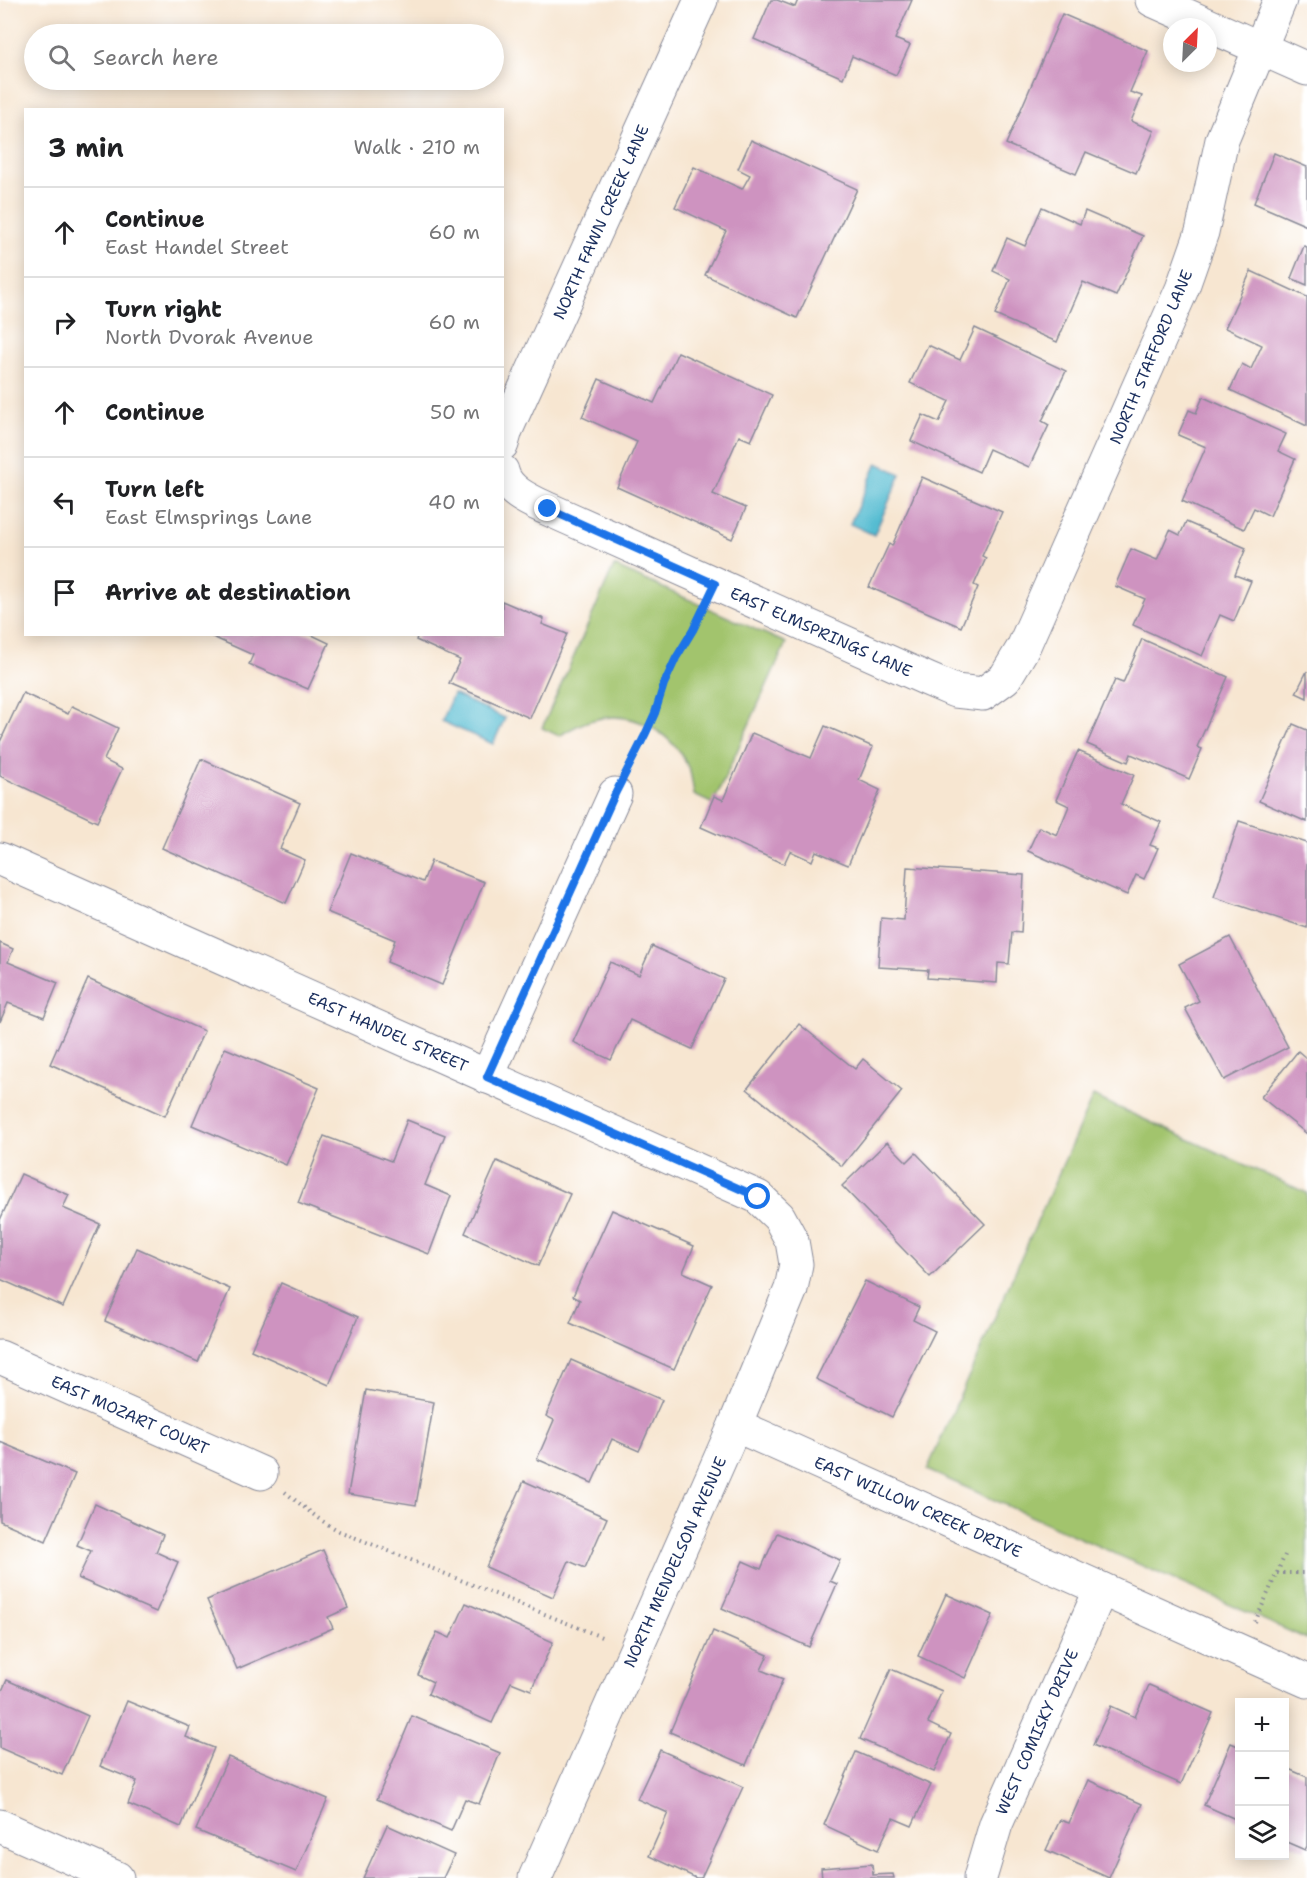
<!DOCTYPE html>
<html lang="en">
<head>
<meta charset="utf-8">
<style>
	:root { --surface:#fff; --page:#f6f6f6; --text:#202124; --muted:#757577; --line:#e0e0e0 }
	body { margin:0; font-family:"Shantell Sans",sans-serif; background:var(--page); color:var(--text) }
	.controls { position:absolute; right:18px; bottom:18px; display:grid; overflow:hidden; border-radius:0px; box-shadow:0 3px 15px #0003 }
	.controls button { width:54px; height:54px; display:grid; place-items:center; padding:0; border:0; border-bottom:2px solid var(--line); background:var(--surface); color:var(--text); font:30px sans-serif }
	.compass { position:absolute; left:1163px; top:18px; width:54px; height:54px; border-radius:50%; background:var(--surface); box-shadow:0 3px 15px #0003; rotate:24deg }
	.stop { position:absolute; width:18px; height:18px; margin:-14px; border:4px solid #1a73e8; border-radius:50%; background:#fff }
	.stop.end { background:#1a73e8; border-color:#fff; box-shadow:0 2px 6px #0008 }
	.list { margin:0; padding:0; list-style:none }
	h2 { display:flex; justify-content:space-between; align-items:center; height:78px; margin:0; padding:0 24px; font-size:26px }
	h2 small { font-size:20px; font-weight:400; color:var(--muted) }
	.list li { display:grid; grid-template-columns:39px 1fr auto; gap:18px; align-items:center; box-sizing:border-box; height:90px; padding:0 24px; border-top:2px solid var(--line) }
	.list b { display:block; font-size:22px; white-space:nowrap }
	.list p { margin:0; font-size:20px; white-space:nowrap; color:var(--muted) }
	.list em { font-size:20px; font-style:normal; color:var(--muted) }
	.icon { flex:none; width:33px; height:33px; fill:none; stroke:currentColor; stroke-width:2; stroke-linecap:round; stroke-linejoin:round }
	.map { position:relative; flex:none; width:1307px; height:1878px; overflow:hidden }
	.search { position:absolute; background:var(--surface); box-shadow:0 3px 15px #0003; left:24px; top:24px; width:480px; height:66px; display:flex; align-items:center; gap:15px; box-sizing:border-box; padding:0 21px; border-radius:33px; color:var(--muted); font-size:22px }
	.panel { position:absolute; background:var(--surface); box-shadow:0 3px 15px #0003; left:24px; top:108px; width:480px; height:528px; border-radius:0px }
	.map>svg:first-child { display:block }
	.green { fill:#a2c46d; stroke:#5e7a66; stroke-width:1.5 }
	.water { fill:#54bcd1; stroke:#387698; stroke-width:1.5 }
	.building { fill:#ce93c0 }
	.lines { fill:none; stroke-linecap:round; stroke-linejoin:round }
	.minor-casing { stroke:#898a98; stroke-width:35 }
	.path { stroke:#898a98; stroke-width:4; stroke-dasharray:1.5 4.5; stroke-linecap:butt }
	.minor { stroke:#fff; stroke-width:33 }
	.route { stroke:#1a73e8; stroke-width:8 }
	.labels { text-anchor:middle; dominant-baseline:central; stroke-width:4.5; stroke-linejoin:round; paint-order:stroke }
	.street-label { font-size:16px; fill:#1b2f5e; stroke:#fff }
</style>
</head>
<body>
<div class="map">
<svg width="1307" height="1878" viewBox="0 0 1307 1878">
	<rect width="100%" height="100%" fill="#fff"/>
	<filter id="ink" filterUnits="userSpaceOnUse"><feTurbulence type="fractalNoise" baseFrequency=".0167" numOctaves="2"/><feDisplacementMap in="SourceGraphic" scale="12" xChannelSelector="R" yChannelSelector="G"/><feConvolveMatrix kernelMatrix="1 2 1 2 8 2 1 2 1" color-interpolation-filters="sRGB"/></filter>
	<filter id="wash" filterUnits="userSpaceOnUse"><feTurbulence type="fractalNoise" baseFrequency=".008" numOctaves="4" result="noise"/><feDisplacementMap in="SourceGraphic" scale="24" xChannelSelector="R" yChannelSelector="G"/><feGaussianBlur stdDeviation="1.35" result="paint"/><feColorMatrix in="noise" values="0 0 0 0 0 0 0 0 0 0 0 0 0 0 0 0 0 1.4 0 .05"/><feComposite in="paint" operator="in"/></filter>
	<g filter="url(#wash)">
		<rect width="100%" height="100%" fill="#f7e6d1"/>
		<g class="green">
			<path d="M614,566L786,643L713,804L694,795C693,788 692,779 690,772C676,734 633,708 593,720C580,723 570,729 559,736L542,728Z"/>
			<polygon points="1093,1096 1307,1193 1307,1639 927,1470"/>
		</g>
		<g class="water">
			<polygon points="877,463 901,474 874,535 850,524"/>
			<polygon points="453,694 505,718 493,744 441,721"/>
		</g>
		<g id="blocks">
			<g class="building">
				<polygon points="771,0 777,0 795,7 798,0 912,0 895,39 910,45 896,75 852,56 843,78 754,39"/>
				<polygon points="1062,14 1148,51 1130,92 1142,96 1131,121 1154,131 1136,173 1086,152 1076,174 1006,144"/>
				<polygon points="751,140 857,189 797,318 705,275 726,231 675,207 694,167 742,189 750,175 738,169"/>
				<polygon points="1274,153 1307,167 1307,226 1254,203"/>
				<polygon points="1042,207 1080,224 1085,211 1143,236 1116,296 1083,282 1057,342 995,315 1010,279 993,271 1007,238 1025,246"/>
				<polygon points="1304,246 1307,247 1307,285 1291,278"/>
				<polygon points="1251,271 1307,297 1307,426 1230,390 1242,364 1251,369 1262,345 1225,328"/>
				<polygon points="975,328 1066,371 1042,421 1049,425 1029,467 989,449 979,472 911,441 923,415 939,422 949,401 910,383 928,345 960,360"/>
				<polygon points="678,352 772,395 751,441 739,436 713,494 746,508 732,539 617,487 637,442 582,417 599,379 654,403"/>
				<polygon points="1203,397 1286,434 1278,451 1295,459 1270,516 1254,508 1244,529 1182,501 1206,447 1178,435 1189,410 1196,413"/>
				<polygon points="922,477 1002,512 982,556 986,558 974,585 978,587 961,627 869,587 889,544 892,546"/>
				<polygon points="1186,522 1246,548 1235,575 1251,581 1234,621 1220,615 1202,656 1133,625 1145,599 1115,586 1131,549 1157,560 1170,530 1180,535"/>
				<polygon points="502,601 544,619 542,624 567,634 530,718 449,683 460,660 416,640 418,634 502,634"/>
				<polygon points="206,634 310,634 329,643 308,689 249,664 253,655"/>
				<polygon points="1142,639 1228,677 1197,747 1202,749 1189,779 1131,754 1128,762 1087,744 1115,680 1123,683"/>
				<polygon points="1307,671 1307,698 1296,693"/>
				<polygon points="23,693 68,714 72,706 118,728 104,760 122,769 97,822 0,776 0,742"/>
				<polygon points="1293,724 1307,730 1307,822 1259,801"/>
				<polygon points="825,726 873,747 859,780 880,790 848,865 816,851 812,861 790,851 784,864 701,827 714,796 723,800 752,733 811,758"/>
				<polygon points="1078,751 1134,775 1121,804 1161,822 1150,845 1158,848 1144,879 1136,875 1127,895 1028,851 1039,827 1057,835 1069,806 1056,800"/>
				<polygon points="201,759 300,803 280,849 305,860 286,903 162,848"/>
				<polygon points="1239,821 1307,843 1307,928 1214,897"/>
				<polygon points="351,853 423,882 431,861 484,882 442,985 387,962 395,940 327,912"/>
				<polygon points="907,867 1024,875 1021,933 1012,932 1009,964 998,963 997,983 927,978 928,970 878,967 881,918 904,920"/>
				<polygon points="1230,937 1288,1047 1224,1080 1185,1008 1199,1001 1179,964"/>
				<polygon points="0,943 13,949 8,962 58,983 44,1017 8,1003 0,1022"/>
				<polygon points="652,946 724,979 692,1049 630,1020 611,1060 573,1042 610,962 639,975"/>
				<polygon points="88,979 204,1031 165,1116 50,1064"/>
				<polygon points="799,1024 855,1069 863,1059 902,1091 842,1166 747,1089"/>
				<polygon points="225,1048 319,1088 286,1165 192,1125"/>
				<polygon points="1298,1051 1307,1059 1307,1134 1261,1097"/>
				<polygon points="407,1120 445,1135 425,1185 451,1196 429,1254 298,1203 324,1136 391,1161"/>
				<polygon points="887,1142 907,1162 916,1153 985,1224 930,1277 842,1186"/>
				<polygon points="497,1161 570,1194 538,1266 465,1233"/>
				<polygon points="21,1174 69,1195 63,1208 100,1224 63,1307 0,1279 0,1220"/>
				<polygon points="612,1210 694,1246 683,1272 712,1285 674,1369 570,1323 580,1300 573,1296"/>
				<polygon points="137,1248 230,1289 198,1362 105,1321"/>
				<polygon points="865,1281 919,1307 913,1320 935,1331 892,1417 816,1379"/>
				<polygon points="281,1283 358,1317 329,1385 251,1350"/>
				<polygon points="571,1360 662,1400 639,1451 612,1439 592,1483 537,1459 554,1420 546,1416"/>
				<polygon points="366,1390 434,1402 416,1505 348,1494"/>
				<polygon points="0,1442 75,1474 46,1541 0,1521"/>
				<polygon points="524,1481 607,1518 585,1568 569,1561 553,1597 486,1567"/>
				<polygon points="95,1504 163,1535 156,1552 178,1562 156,1612 78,1578 91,1551 77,1545"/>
				<polygon points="777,1533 840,1560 830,1581 837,1584 809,1647 722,1608 743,1561 761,1569"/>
				<polygon points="323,1550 348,1608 328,1617 333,1628 237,1669 207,1600"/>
				<polygon points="946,1594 993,1615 965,1678 918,1656"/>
				<polygon points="466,1603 553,1642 531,1690 511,1682 492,1723 428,1694 433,1682 418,1675 437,1632 450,1638"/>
				<polygon points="713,1631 768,1655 761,1670 783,1679 746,1765 670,1732"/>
				<polygon points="891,1669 942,1691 928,1723 951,1734 934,1772 860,1739"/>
				<polygon points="7,1680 88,1716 62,1775 0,1748 0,1695"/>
				<polygon points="1149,1685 1213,1713 1181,1784 1093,1745 1111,1706 1135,1717"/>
				<polygon points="127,1701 190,1727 186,1737 214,1748 181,1827 128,1804 137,1781 100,1766"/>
				<polygon points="412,1716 500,1753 479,1804 465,1799 451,1831 377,1799"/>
				<polygon points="1231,1743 1240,1747 1240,1821 1204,1805"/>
				<polygon points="660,1750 743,1787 701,1878 696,1878 649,1856 668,1813 637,1799"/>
				<polygon points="856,1752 931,1785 912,1826 893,1818 878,1850 824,1825"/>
				<polygon points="228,1757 328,1799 296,1872 196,1830"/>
				<polygon points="1284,1767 1307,1777 1307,1846 1305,1850 1284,1841"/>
				<polygon points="1088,1780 1142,1804 1109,1878 1046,1850 1060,1820 1069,1823"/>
				<polygon points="387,1825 454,1855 443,1878 363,1878"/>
				<polygon points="872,1864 873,1875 893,1874 894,1878 822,1878 821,1868"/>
			</g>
		</g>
	</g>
	<g filter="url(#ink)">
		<use href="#blocks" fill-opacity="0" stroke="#898a98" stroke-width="1.5"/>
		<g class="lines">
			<g class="minor-casing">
				<g id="minor">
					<polyline points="1152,0 1307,69"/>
					<polyline points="502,444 506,430 701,0"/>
					<path d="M502,471C506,491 531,501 548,509L927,679L955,691L983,694L1005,678L1023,648L1182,289L1202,232L1222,140L1280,0"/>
					<polyline points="0,859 758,1197 779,1217 792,1241 796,1264 791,1289 735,1425 535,1878"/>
					<polyline points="487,1077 615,794"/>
					<polyline points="0,1357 261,1473"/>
					<polyline points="735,1425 1307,1681"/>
					<polyline points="0,1826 117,1878"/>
					<polyline points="980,1878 996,1824 1101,1589"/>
				</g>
			</g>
			<g class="path">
				<polyline points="629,767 655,713 664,684 676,658 701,614"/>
				<polyline points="285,1492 319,1519 339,1531 604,1638"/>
				<polyline points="1277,1573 1307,1573"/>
				<polyline points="1255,1622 1285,1555"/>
			</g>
			<use href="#minor" class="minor"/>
		</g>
	</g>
	<g class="lines" filter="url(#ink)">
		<polyline class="route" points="548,509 715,584 693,630 676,658 664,684 655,713 645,735 615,794 487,1077 758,1197"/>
	</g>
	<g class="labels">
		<g class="street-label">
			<text transform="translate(601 222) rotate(-66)">NORTH FAWN CREEK LANE</text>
			<text transform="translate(1151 357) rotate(-67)">NORTH STAFFORD LANE</text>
			<text transform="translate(821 632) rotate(24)">EAST ELMSPRINGS LANE</text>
			<text transform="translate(388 1032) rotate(24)">EAST HANDEL STREET</text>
			<text transform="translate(130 1415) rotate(24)">EAST MOZART COURT</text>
			<text transform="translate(918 1507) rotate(24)">EAST WILLOW CREEK DRIVE</text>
			<text transform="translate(675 1562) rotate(-66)">NORTH MENDELSON AVENUE</text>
			<text transform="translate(1037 1732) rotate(-66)">WEST COMISKY DRIVE</text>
		</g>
	</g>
</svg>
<div class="controls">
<button>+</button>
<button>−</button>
<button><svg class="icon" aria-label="layers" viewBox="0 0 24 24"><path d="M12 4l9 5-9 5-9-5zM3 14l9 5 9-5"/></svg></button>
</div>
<svg class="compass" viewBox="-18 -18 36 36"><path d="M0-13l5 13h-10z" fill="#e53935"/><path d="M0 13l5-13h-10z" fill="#757577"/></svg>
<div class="stop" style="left:758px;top:1197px"></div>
<div class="stop end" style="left:548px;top:509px"></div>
<div class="search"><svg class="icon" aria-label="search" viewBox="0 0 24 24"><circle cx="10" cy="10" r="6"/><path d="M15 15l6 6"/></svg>Search here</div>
<section class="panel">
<h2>3 min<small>Walk · 210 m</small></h2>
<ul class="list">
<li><svg class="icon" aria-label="ahead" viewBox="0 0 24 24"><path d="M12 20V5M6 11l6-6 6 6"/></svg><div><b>Continue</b><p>East Handel Street</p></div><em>60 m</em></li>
<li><svg class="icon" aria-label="right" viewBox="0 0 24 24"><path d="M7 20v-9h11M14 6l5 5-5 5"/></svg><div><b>Turn right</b><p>North Dvorak Avenue</p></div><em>60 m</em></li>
<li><svg class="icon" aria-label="ahead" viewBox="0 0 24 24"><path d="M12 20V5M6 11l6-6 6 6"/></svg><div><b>Continue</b></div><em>50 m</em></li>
<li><svg class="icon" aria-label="left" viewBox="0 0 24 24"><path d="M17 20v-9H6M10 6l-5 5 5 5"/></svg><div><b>Turn left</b><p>East Elmsprings Lane</p></div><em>40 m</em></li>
<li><svg class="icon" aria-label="arrive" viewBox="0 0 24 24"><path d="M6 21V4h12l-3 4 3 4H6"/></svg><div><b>Arrive at destination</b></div></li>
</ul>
</section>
</div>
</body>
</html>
